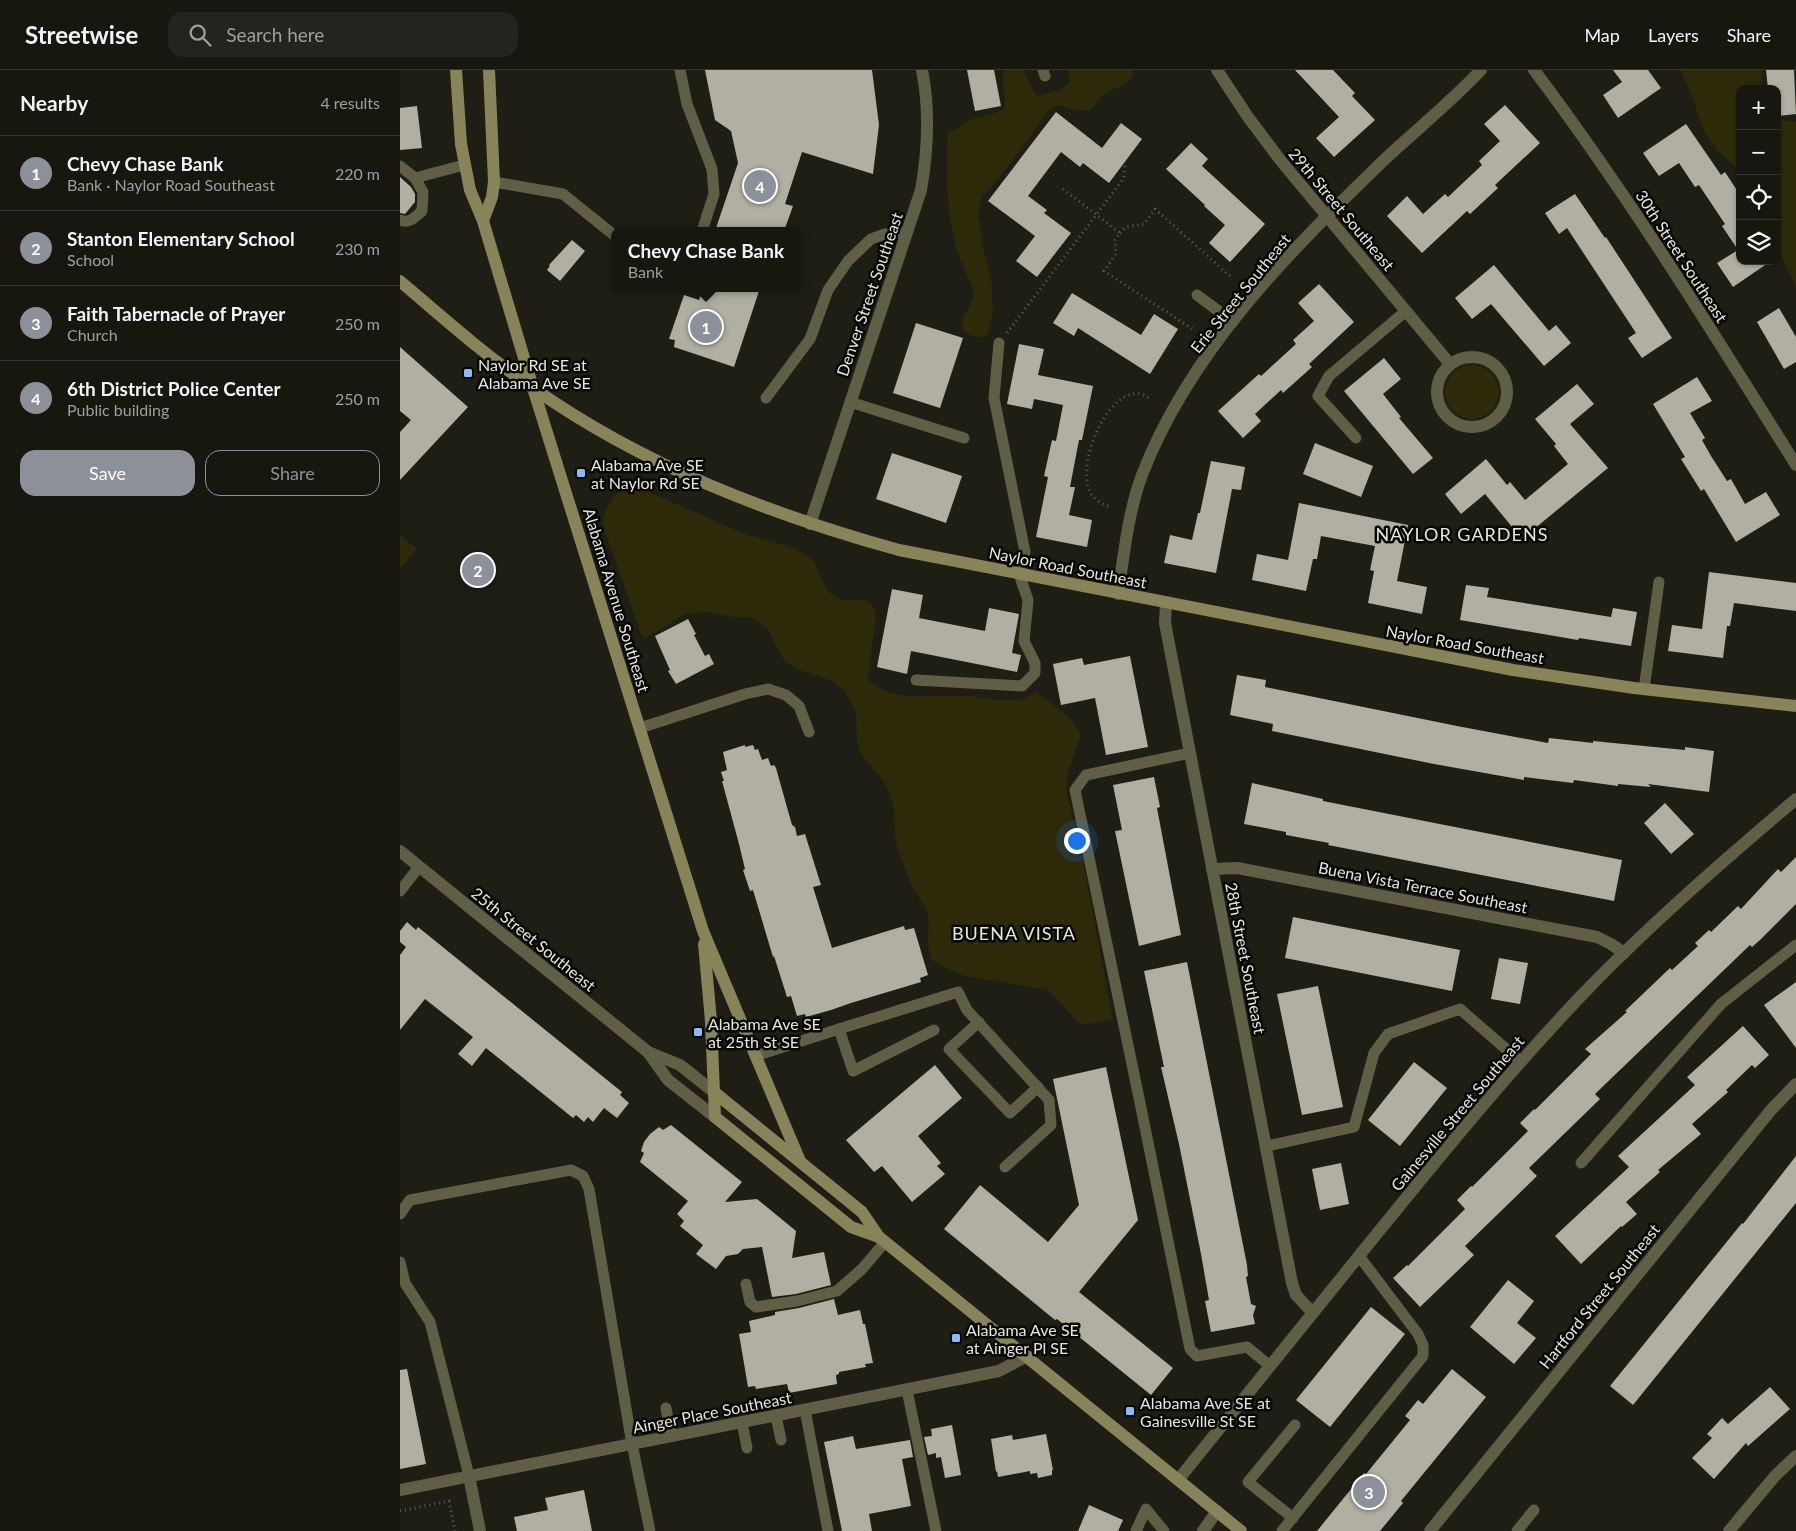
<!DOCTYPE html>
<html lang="en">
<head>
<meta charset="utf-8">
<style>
	:root { --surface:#17160f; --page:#24231d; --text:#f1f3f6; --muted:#9e9f9e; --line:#36352f; --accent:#8c9099 }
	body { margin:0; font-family:Lato,sans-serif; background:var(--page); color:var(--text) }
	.controls { position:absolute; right:15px; top:15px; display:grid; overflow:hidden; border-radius:10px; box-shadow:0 1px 4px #0004 }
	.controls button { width:45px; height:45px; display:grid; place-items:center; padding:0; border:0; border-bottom:1px solid var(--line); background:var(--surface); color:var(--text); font:25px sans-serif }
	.you { position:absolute; left:676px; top:770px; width:18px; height:18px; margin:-12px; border:4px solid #fff; border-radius:50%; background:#1a73e8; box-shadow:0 0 0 8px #1a73e833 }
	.badge { display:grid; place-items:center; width:32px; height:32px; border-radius:50%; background:var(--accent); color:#fff; font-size:16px; font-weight:700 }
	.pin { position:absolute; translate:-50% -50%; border:2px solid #fff; box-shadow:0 1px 5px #0006 }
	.popup { position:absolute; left:211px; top:157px; width:190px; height:65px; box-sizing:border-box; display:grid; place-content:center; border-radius:10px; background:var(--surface); filter:drop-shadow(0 1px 4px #0005); font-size:16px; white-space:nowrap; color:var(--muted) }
	.popup b { font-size:19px; color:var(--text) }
	.popup::after { content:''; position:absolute; left:50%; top:100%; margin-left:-10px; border:10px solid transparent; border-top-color:var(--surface) }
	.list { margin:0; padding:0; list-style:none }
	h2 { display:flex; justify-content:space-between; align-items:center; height:65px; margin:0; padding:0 20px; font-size:21px }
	h2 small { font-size:16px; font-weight:400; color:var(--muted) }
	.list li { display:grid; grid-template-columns:32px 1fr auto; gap:15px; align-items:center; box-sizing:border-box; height:75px; padding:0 20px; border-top:1px solid var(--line) }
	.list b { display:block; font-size:19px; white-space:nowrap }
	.list p { margin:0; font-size:16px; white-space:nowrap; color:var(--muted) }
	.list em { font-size:16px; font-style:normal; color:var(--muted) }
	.actions { display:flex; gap:10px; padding:15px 20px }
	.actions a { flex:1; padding:11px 0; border:1px solid var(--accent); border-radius:15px; text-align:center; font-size:18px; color:var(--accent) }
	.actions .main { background:var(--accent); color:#fff }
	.icon { flex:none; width:28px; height:28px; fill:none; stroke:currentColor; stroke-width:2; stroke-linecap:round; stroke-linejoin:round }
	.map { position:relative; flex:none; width:1396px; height:1461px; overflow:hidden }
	header { display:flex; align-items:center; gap:30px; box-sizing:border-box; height:70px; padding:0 25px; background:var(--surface); border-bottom:1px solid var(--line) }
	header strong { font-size:24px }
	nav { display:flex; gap:28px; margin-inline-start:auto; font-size:18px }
	.search { width:350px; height:45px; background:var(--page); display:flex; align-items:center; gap:12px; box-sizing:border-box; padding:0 18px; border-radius:15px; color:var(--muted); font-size:19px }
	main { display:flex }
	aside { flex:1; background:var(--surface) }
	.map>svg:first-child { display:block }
	.green { fill:#2c2a08 }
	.building { fill:#b0afa2 }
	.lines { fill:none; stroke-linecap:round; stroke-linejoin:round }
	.path { stroke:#605f56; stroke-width:3; stroke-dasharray:1 4; stroke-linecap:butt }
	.service { stroke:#605f45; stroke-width:11 }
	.minor { stroke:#605f45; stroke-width:12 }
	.tertiary { stroke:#605f45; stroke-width:12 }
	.secondary { stroke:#87845a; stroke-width:12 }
	.poi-dot { fill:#8bbafc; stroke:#080805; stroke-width:2 }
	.labels { text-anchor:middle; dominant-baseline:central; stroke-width:5; stroke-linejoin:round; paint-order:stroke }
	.street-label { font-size:16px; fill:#e6e5de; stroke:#080805 }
	.poi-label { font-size:16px; fill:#e6e5de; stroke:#080805; text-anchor:start }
	.neighbourhood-label { font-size:18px; letter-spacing:1px; fill:#e6e5de; stroke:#080805 }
</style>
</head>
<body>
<header>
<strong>Streetwise</strong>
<div class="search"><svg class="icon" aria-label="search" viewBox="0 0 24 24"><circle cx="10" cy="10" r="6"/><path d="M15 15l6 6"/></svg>Search here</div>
<nav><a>Map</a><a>Layers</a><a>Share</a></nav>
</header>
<main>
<aside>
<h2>Nearby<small>4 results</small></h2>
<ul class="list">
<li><span class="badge">1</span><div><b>Chevy Chase Bank</b><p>Bank · Naylor Road Southeast</p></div><em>220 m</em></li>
<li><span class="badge">2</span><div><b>Stanton Elementary School</b><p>School</p></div><em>230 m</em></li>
<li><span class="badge">3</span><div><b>Faith Tabernacle of Prayer</b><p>Church</p></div><em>250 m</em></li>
<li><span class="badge">4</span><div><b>6th District Police Center</b><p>Public building</p></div><em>250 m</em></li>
</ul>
<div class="actions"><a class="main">Save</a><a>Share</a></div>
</aside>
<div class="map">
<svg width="1396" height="1461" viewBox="0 0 1396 1461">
	<rect width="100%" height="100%" fill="#1f1e14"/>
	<g class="green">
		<path d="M606,0H624L633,21L639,26L662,19L670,11L668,0H733C734,16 713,17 703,25C697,30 695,37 689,41L672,39L659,35L650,39L616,86L590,119L582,126L578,143L584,183L591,206L593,238L591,252L588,263L582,268C544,262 571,243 574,224C570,208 561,193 556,177C546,139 546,100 548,61C560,60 557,57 566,52C576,46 592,46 604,39L605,29L602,5Z"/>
		<polygon points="1280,0 1361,0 1363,19 1340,19 1340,102 1318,81 1304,62 1290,21"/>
		<polygon points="1377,49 1396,52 1396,218 1377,176"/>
		<circle cx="1072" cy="322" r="27"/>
		<path d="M228,413C266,429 303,446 340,462C360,469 388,474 405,484C423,493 418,515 434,526C451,537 471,518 476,546L468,610L476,616L487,622L509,626H571L598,630H616L625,628L637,622C653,636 671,644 681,664L668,703L666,720L683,791L713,950L681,955L648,920L565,906L541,896L531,889L528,875L529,849L525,837L511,815L498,779L495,766L494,740L490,724L485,713L460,683L457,670L456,642L444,620L433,611L397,599L385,592L366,557L350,547H333L308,542L285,544L243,570L202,452C207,432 214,426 228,413Z"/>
		<polygon points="0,465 17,479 0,498"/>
	</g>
	<g class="building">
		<polygon points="305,0 472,0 479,55 473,104 402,82 385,134 393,136 384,161 315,161 338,93 331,61 315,50"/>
		<polygon points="567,0 594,0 601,36 575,41"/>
		<polygon points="895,0 933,0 955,23 952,26 975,50 934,87 916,68 939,47"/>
		<polygon points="1213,0 1248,0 1261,18 1218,48 1203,25 1222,12"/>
		<polygon points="1366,0 1394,0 1396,44 1377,46 1377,19 1368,19"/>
		<polygon points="1105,35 1140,73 1095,115 1098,118 1070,144 1067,141 1022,183 987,146 1007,126 1023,144 1045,124 1048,127 1082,95 1079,91 1100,71 1084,54"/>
		<polygon points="17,36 22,78 0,80 0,38"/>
		<polygon points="656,42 702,78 721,53 742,69 709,113 683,93 680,97 661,82 628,126 647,140 644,143 671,163 637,207 616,191 635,166 588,131"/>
		<polygon points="1286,54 1321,105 1325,102 1340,125 1340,191 1371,191 1333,217 1317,193 1338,180 1322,156 1325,154 1299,115 1295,117 1279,93 1259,106 1243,83"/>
		<polygon points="791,73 808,89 802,96 865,154 830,192 809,173 825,155 804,136 805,135 766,99"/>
		<polygon points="0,107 11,117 15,124 15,132 5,144 0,143"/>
		<polygon points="1175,124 1205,168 1206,167 1272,268 1242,288 1228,268 1236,263 1167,158 1159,164 1145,143"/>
		<polygon points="172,170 185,181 160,211 147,200 150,196 149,195"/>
		<polygon points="1094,195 1149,261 1156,255 1171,273 1144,296 1091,234 1072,249 1055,228"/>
		<polygon points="919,214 954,252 909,294 912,297 883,323 881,320 855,344 861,351 843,368 818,341 859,304 861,306 896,274 893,270 914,251 898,233"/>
		<polygon points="303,218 360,218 334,297 274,277 275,270 269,269 284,225 299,230"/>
		<polygon points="672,223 741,265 754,244 778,259 750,304 678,258 674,266 653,253"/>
		<polygon points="1379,238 1396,267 1396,292 1384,299 1357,252"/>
		<polygon points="516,253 563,268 540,338 493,323"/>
		<polygon points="619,274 644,279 638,305 693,316 682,370 679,370 670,417 675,417 669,445 692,450 687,477 636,467 648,407 644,406 652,370 656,371 663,335 634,329 632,339 607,334"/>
		<polygon points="0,277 68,337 0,410 0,362 11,350 0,341"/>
		<polygon points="984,288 1001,309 983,324 1001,347 999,348 1033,388 1013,404 944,321"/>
		<polygon points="1297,307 1312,331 1290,343 1305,368 1302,370 1311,386 1327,411 1331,409 1345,434 1366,422 1380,445 1336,472 1304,419 1301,421 1281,389 1285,387 1253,334"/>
		<polygon points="1177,314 1194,334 1170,354 1208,398 1122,469 1085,424 1061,444 1045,424 1086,389 1107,415 1110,412 1125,430 1168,394 1154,376 1156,374 1135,349"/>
		<polygon points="915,373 973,396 961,427 903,404"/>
		<polygon points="492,383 562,406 546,453 476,429"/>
		<polygon points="811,391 845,397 841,420 832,419 816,503 764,493 770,465 792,470 798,443 800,443"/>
		<polygon points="899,433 1008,455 997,511 1027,517 1022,544 968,533 974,501 970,500 975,476 921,466 917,489 913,489 906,521 852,510 857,484 888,490"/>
		<polygon points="1309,502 1396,513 1396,541 1334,533 1330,556 1327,556 1323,588 1268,581 1272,555 1302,559"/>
		<polygon points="1066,515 1089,518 1087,527 1211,547 1213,538 1237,542 1231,576 1179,568 1178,570 1060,550"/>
		<polygon points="492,519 523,525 519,548 585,561 589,538 619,544 612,583 621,585 617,602 511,581 507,604 477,597"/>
		<polygon points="288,549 296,564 294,565 305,586 309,584 314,594 276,614 268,601 270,600 255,566"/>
		<polygon points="730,586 748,677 706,685 695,628 661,635 653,594 682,588 684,595"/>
		<polygon points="837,605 866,610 865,617 1057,656 1148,673 1149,668 1193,673 1193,671 1285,680 1285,677 1314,681 1309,722 1248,714 1251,717 1218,714 1218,716 1174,710 1173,713 1124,707 1124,710 1034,694 872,661 873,654 830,645"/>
		<polygon points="345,675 345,677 353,675 355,680 358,679 362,690 368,688 371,696 374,695 376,698 392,755 395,757 397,766 405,764 421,815 413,817 432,878 504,856 505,860 514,858 528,905 520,908 521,912 451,933 431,940 406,947 405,944 397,946 391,926 387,927 374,886 373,887 353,820 350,821 343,800 345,799 339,774 322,711 324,711 321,702 327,700 323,682"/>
		<polygon points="754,707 760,737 757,738 781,865 739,876 715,761 722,760 713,715"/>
		<polygon points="852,713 923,729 923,731 1222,790 1214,831 928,775 929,773 886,765 886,762 844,754"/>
		<polygon points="1265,733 1294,764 1271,784 1244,753"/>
		<polygon points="1396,787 1396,834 1360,870 1352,877 1350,875 1195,1024 1200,1029 1129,1098 1137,1106 1065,1176 1074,1185 1020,1237 993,1208 1007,1195 1008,1196 1065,1139 1057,1130 1071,1116 1072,1117 1128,1061 1120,1053 1134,1039 1135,1040 1191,984 1185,979 1227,942 1225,941 1270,898 1272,900 1298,876 1295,873 1309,860 1311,862 1338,836 1341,839 1378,799 1381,802"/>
		<polygon points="893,847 1060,880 1052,921 885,888"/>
		<polygon points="7,852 16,860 18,857 222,1022 220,1025 229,1033 217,1048 204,1038 193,1052 188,1047 184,1052 176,1045 173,1048 86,978 72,996 58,984 73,967 25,929 0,960 0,885 6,877 0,872 0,861"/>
		<polygon points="1099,888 1128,893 1120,934 1091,929"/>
		<polygon points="787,892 847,1195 848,1206 846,1207 851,1234 856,1236 853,1245 855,1254 811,1262 805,1231 809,1230 801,1184 779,1074 761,997 764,997 744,901"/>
		<polygon points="1396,912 1396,978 1364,935"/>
		<polygon points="918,916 943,1037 902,1045 877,924"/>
		<polygon points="1343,956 1369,985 1355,998 1352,995 1326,1020 1328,1022 1292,1054 1301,1064 1258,1100 1260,1102 1226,1132 1237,1144 1222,1157 1221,1156 1181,1194 1155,1166 1229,1097 1218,1086 1295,1015 1287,1007"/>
		<polygon points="1014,992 1047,1018 1000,1076 968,1050"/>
		<polygon points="535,995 562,1028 518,1066 541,1093 537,1096 545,1104 512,1132 482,1096 474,1102 446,1070"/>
		<polygon points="706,997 738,1150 679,1222 773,1298 751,1325 657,1249 655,1250 544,1159 580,1115 648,1172 679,1135 653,1009"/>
		<polygon points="271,1055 342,1112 325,1132 357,1129 396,1161 392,1188 424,1182 431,1215 396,1224 372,1227 362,1177 343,1179 338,1184 326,1186 316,1199 296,1184 303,1175 280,1156 284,1151 277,1144 288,1131 240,1092 244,1083 241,1081 244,1072 250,1064 259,1057 263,1060"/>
		<polygon points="1396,1086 1396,1133 1233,1335 1210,1316 1342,1153 1343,1154"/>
		<polygon points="941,1093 949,1134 920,1140 912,1099"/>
		<polygon points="1108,1210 1134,1231 1117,1253 1136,1268 1114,1294 1070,1257"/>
		<polygon points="434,1229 438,1245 460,1240 463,1254 465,1254 473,1293 465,1294 466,1297 439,1302 439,1304 436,1305 437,1314 389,1323 387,1314 356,1319 355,1316 348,1317 339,1264 351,1262 349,1251 375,1245 375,1242 399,1238"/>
		<polygon points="971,1237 1005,1264 930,1357 896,1330"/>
		<polygon points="7,1299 26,1394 0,1399 0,1300"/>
		<polygon points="1052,1299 1086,1327 1001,1431 1003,1433 980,1461 917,1461 964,1403 966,1404 1010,1350 1005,1346 1018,1330 1023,1334"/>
		<polygon points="1370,1317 1390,1339 1348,1376 1346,1373 1314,1409 1292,1388 1312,1368 1307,1364 1322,1348 1328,1354"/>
		<polygon points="552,1355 561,1405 545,1408 541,1387 536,1388 536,1383 528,1385 524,1367 532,1366 531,1359"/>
		<polygon points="646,1364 653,1400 652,1400 652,1405 638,1408 637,1403 630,1404 630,1401 598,1407 597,1401 596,1402 591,1369 612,1365 613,1370"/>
		<polygon points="453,1366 456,1379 510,1370 513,1387 502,1389 511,1436 469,1444 472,1461 442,1461 424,1372"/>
		<polygon points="184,1420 192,1461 117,1461 114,1447 148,1440 145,1428"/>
		<polygon points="689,1435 723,1450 718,1461 678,1461"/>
	</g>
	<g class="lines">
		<g class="path">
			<polyline points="663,119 720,163 715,170 716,184 704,201 794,260"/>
			<polyline points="720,163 726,157 744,154 755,139 833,209"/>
			<polyline points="607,263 724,108 725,93"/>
			<path d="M708,436C701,434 697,431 692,425C671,395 716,298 751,330"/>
			<polyline points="0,1441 49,1431 55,1461"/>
		</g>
		<g class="service">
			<polyline points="280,0 287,34 312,99 314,124 302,161"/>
			<polyline points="643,0 645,6"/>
			<polyline points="0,96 15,108 64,95"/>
			<polyline points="94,112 163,124 215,166"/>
			<path d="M0,150C10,154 15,147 22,141L23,122L15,108"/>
			<polyline points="797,225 833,252"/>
			<polyline points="366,328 410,269 428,220 448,191 471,169 485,164 507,162"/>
			<polyline points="450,332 564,368"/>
			<polyline points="956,368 918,326 929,306 1006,241"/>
			<polyline points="516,610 622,616 635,603 635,593 624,571 628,530 619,504 625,482 594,328 599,273"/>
			<polyline points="1244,619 1259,512"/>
			<polyline points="240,658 345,624 368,619 386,625 399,636 409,662"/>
			<polyline points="790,683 686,705 675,720 739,1028 790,1279 797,1286 847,1277 870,1296"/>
			<polyline points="0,821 19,797"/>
			<polyline points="579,952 549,979 610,1043 638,1017"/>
			<polyline points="439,959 558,922 567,940 649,1030 651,1055 605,1097"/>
			<polyline points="355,986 439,959 453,1001 534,960"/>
			<polyline points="867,1076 954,1057 974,983 988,964 1060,939 1121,992"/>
			<polyline points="1181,1093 1321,934 1396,875"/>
			<polyline points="0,1144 10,1130 171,1100 183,1106 189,1119 232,1374 250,1461"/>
			<polyline points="0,1192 5,1213 30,1252 69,1406"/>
			<polyline points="346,1214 350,1232 356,1237 397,1231 437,1221 462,1199 485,1172"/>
			<polyline points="507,1320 536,1461"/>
			<polyline points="266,1338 271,1366"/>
			<polyline points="405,1340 428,1461"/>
			<polyline points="376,1346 381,1370"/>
			<polyline points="342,1352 347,1378"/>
			<polyline points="893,1448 848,1412 895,1355"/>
			<polyline points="736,1461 746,1439 764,1461"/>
			<polyline points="882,1461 1023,1286 1023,1275 1018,1264 959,1186"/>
			<polyline points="1117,1461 1134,1440"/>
		</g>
		<g class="minor">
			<polyline points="817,0 848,47 881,91 1050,294"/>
			<path d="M1134,0C1229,126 1312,261 1396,395"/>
			<circle cx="1072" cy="322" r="35"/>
			<path d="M410,454L521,120C528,80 530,40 522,0"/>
			<path d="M718,524C724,484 728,443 742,405C790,280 890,181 984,90C1016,60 1051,32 1081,0"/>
			<polyline points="766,533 765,553 892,1213 896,1225 913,1243"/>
			<polyline points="812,799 837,798 1197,867 1211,874 1224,883"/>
			<polyline points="69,1406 80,1461"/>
			<path d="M778,1410C841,1332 904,1254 967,1176C1036,1091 1105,1006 1181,926C1248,856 1322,792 1396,729"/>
			<polyline points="0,1420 599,1301 627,1286"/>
			<polyline points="803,1461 817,1441"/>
			<polyline points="1030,1461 1371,1040 1396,1014"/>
			<polyline points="1329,1461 1375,1406 1396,1386"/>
		</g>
		<g class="tertiary">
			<polyline points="0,781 248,982 268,1010 315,1047"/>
			<polyline points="248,982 280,995 314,1022"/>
		</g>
		<g class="secondary">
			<polyline points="56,0 61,74 70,120 83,151 133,318 303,861 400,1091"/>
			<polyline points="83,151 92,127 94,112 89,0"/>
			<path d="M0,211C43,248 86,286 133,318C244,396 369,444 499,480L1113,600L1234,618L1396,636"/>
			<polyline points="304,874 311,951 315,1047 451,1157 479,1167"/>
			<polyline points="314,1022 462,1142 479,1167 841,1461"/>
		</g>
	</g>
	<g class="poi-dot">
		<rect x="63" y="298" width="10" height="10" rx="2.5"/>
		<rect x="176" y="398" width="10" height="10" rx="2.5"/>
		<rect x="293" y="957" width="10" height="10" rx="2.5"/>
		<rect x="551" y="1263" width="10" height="10" rx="2.5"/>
		<rect x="725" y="1336" width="10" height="10" rx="2.5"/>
	</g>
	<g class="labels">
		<g class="street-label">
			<text transform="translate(942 139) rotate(50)">29th Street Southeast</text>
			<text transform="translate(1282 186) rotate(57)">30th Street Southeast</text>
			<text transform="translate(840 223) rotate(-51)">Erie Street Southeast</text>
			<text transform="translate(469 224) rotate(-71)">Denver Street Southeast</text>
			<text transform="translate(668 497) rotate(11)">Naylor Road Southeast</text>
			<text transform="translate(217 530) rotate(73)">Alabama Avenue Southeast</text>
			<text transform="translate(1065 574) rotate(10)">Naylor Road Southeast</text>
			<text transform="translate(1023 817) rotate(11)">Buena Vista Terrace Southeast</text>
			<text transform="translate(134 869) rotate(39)">25th Street Southeast</text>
			<text transform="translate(846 888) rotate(79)">28th Street Southeast</text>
			<text transform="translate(1057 1043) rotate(-50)">Gainesville Street Southeast</text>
			<text transform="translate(1199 1226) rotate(-51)">Hartford Street Southeast</text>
			<text transform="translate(312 1342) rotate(-11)">Ainger Place Southeast</text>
		</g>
		<g class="poi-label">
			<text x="78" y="294">Naylor Rd SE at<tspan x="78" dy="18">Alabama Ave SE</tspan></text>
			<text x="191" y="394">Alabama Ave SE<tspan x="191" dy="18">at Naylor Rd SE</tspan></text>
			<text x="308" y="953">Alabama Ave SE<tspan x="308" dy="18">at 25th St SE</tspan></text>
			<text x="566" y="1259">Alabama Ave SE<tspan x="566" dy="18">at Ainger Pl SE</tspan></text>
			<text x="740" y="1332">Alabama Ave SE at<tspan x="740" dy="18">Gainesville St SE</tspan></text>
		</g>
		<g class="neighbourhood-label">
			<text x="1062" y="464">NAYLOR GARDENS</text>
			<text x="614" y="863">BUENA VISTA</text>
		</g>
	</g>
</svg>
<div class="controls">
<button>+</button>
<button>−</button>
<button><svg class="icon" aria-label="locate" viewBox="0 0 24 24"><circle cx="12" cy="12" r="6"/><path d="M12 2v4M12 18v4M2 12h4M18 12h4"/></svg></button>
<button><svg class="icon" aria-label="layers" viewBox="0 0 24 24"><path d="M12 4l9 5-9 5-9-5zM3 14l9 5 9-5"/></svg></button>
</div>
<div class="you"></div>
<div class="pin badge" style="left:306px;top:257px">1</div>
<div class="popup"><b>Chevy Chase Bank</b>Bank</div>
<div class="pin badge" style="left:78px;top:500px">2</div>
<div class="pin badge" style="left:969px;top:1422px">3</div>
<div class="pin badge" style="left:360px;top:116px">4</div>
</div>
</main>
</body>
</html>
